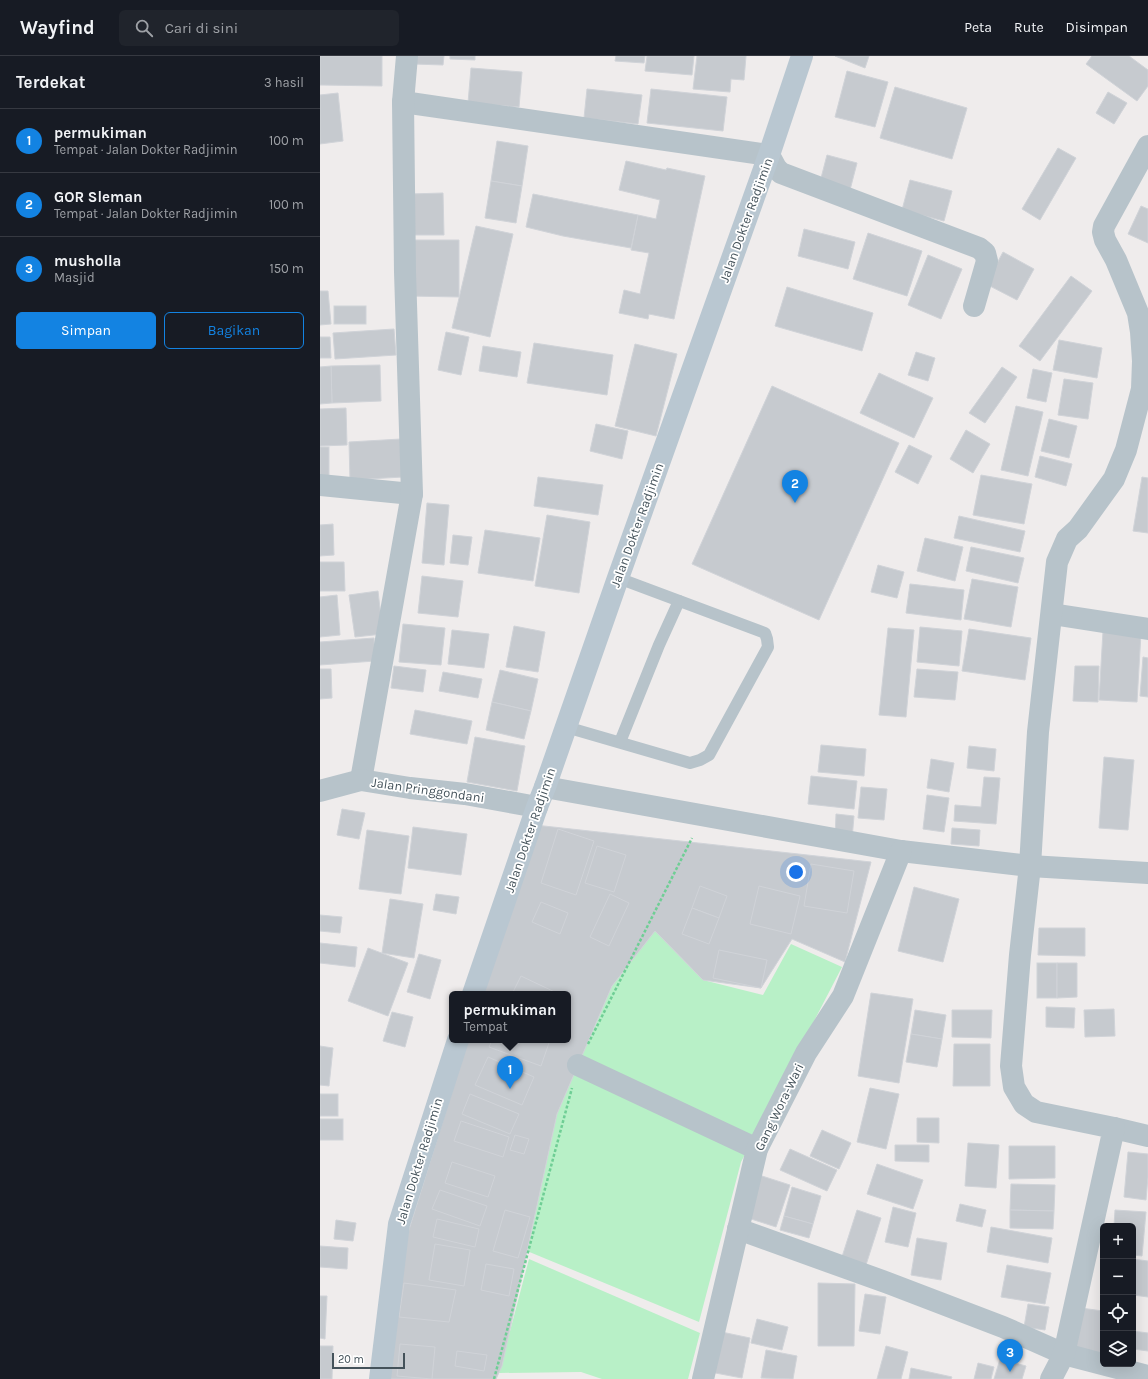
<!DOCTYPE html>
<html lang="id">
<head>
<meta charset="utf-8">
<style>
	:root { --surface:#171b24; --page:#20242c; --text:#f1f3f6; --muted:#9ea1a6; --line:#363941; --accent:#1383e2 }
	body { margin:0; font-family:Karla,sans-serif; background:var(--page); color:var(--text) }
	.controls { position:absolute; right:12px; bottom:12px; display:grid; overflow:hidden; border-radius:6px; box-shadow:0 4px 16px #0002 }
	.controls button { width:36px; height:36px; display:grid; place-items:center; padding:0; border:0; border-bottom:1px solid var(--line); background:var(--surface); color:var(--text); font:20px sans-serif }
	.scale { position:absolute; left:12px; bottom:10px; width:73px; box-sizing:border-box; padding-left:4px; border:2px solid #44525a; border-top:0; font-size:11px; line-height:14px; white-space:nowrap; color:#44525a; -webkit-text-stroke:3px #fff; paint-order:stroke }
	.you { position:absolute; left:476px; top:816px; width:14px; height:14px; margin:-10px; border:3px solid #fff; border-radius:50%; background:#1a73e8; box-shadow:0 0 0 6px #1a73e833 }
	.badge { display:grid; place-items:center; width:26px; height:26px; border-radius:50%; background:var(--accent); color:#fff; font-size:13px; font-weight:700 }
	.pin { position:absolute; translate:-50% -33px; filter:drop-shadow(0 1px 2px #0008) }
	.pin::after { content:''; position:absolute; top:21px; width:14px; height:12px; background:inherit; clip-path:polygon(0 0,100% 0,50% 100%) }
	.popup { position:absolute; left:129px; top:935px; width:122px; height:52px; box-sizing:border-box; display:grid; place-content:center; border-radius:6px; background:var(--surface); filter:drop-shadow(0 1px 3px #0005); font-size:13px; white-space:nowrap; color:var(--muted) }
	.popup b { font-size:15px; color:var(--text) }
	.popup::after { content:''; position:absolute; left:50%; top:100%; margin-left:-8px; border:8px solid transparent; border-top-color:var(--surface) }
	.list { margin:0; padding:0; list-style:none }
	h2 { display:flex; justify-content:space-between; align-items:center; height:52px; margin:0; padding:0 16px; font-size:17px }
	h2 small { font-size:13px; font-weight:400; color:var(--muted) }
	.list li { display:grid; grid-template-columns:26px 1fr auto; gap:12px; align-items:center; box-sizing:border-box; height:64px; padding:0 16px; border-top:1px solid var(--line) }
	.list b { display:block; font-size:15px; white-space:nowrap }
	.list p { margin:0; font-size:13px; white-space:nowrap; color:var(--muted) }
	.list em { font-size:13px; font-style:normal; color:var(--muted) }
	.actions { display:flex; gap:8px; padding:12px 16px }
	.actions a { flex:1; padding:9px 0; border:1px solid var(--accent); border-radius:6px; text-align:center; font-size:14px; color:var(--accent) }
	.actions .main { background:var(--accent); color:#fff }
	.icon { flex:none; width:22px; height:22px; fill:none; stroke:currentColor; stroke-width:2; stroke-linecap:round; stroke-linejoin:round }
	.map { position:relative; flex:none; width:828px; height:1323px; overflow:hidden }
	header { display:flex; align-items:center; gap:24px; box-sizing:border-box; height:56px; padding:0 20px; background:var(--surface); border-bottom:1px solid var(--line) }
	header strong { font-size:19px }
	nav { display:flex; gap:22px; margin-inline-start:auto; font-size:14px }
	.search { width:280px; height:36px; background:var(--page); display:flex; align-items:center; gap:10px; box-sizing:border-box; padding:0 14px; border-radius:6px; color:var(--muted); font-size:15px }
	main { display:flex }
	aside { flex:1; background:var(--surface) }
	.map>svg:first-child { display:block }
	.green { fill:#b8f0c7 }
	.building { fill:#c6cacf; stroke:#d0d3d8 }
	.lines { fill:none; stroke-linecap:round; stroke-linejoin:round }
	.path { stroke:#6fce95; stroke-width:2.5; stroke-dasharray:3 2; stroke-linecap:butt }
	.lane { stroke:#b7c3ca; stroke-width:12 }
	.street { stroke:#b7c3ca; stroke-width:22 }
	.secondary { stroke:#b9c7d1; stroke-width:22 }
	.labels { text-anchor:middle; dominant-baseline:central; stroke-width:3.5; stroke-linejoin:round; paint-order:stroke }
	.street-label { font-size:13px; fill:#44525a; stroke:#fff }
</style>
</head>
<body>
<header>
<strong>Wayfind</strong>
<div class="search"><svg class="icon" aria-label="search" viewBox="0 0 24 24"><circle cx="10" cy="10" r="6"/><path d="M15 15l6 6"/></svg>Cari di sini</div>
<nav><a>Peta</a><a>Rute</a><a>Disimpan</a></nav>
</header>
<main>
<aside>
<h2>Terdekat<small>3 hasil</small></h2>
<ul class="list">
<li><span class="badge">1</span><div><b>permukiman</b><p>Tempat · Jalan Dokter Radjimin</p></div><em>100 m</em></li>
<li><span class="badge">2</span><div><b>GOR Sleman</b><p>Tempat · Jalan Dokter Radjimin</p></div><em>100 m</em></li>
<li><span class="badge">3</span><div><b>musholla</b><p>Masjid</p></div><em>150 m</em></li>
</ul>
<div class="actions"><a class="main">Simpan</a><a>Bagikan</a></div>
</aside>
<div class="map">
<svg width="828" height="1323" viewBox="0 0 828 1323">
	<rect width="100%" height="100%" fill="#efecec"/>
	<g class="green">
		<polygon points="335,875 383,924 443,939 471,888 522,911 421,1106 379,1266 207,1195 237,1058 292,930"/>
		<polygon points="209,1203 380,1277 368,1323 282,1323 261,1316 179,1317"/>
	</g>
	<g class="building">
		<polygon points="0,0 62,0 62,30 0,29"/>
		<polygon points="95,0 124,0 123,9 94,8"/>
		<polygon points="130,0 155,0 155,4 130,3"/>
		<polygon points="296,0 325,0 324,7 295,5"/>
		<polygon points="327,0 374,0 372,19 325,15"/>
		<polygon points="377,0 426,0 424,24 411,23 410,36 373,33"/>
		<polygon points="515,0 549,0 545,12"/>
		<polygon points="772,0 809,0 828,14 828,30 817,45 766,8"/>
		<polygon points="151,12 202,16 199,51 148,47"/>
		<polygon points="527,15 568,26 555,71 515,61"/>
		<polygon points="575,31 647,52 632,103 560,82"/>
		<polygon points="267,33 322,39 318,68 264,62"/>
		<polygon points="331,33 407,41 403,75 327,67"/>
		<polygon points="788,36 807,47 794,68 776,57"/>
		<polygon points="18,37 23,85 0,88 0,39"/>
		<polygon points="177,85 208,90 202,130 171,125"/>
		<polygon points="738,92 756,102 720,164 702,153"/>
		<polygon points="507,99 537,107 530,134 500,126"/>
		<polygon points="306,105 346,114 347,112 385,120 354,263 329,258 328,263 299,257 304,234 320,238 329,197 311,194 318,159 336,163 340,144 299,134"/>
		<polygon points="590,124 632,135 624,165 582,154"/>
		<polygon points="171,125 202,130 196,167 165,162"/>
		<polygon points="123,137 124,179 91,179 90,138"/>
		<polygon points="213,138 318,159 311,192 243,180 206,171"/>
		<polygon points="821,150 828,153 828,187 808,178"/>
		<polygon points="156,170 193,178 170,281 132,272"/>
		<polygon points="484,173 535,186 528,213 478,200"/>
		<polygon points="548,177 602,195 587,240 533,223"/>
		<polygon points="90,184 139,184 139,241 89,240"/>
		<polygon points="683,196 714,213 697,244 666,228"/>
		<polygon points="608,199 642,213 621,263 588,249"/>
		<polygon points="751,220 772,235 720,305 699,290"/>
		<polygon points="467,231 553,257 542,295 455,270"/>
		<polygon points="0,235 8,235 11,268 0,269"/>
		<rect x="14" y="250" width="32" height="18"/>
		<polygon points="74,273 76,299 15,303 13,277"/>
		<polygon points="126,276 149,281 141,319 118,314"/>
		<polygon points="0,281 10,281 11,302 0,302"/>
		<polygon points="739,284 782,292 777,322 733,314"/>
		<polygon points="214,287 293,299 287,339 207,327"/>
		<polygon points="315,288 357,298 336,380 295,370"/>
		<polygon points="163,290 201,296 197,321 159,315"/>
		<polygon points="596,296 615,302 608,325 588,319"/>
		<polygon points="60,309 61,345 12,347 11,310"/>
		<polygon points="11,310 12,347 0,348 0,311"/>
		<polygon points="682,311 697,321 665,367 649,357"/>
		<polygon points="713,313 732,317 726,346 707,342"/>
		<polygon points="559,317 613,342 594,382 540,357"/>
		<polygon points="744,323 773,327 768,363 738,359"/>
		<polygon points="452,330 579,387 499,564 372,508"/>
		<polygon points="696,350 723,356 708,420 681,414"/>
		<polygon points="26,352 27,389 0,390 0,353"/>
		<polygon points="729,363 757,370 749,402 721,395"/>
		<polygon points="276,368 308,375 302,403 270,395"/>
		<polygon points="646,374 670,388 653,417 630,403"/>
		<polygon points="81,383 83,421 30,424 29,386"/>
		<polygon points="589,389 612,400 598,428 575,416"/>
		<rect x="0" y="391" width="9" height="31"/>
		<polygon points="720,400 752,408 746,430 715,421"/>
		<polygon points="661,419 712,428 704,468 653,459"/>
		<polygon points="218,421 283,429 278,459 214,450"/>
		<polygon points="822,421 828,422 828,477 813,475"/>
		<polygon points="107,447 129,449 124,509 102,507"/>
		<polygon points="227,459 270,466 259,537 215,530"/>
		<polygon points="639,460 705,475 700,496 634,482"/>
		<polygon points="13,468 14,499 0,500 0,469"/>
		<polygon points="165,474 220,482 213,525 158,517"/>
		<polygon points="133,479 152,481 148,509 130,507"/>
		<polygon points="605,482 643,491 635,525 597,515"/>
		<polygon points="651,491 704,502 698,527 646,515"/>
		<polygon points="0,506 24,506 25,535 0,535"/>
		<polygon points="558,509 584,516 577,542 551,536"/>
		<polygon points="102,520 143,525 138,561 98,557"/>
		<polygon points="652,523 698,531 691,571 644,563"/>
		<polygon points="590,528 644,534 641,564 586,557"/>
		<polygon points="58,535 63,578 35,581 29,539"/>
		<polygon points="17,539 20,579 0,581 0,541"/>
		<polygon points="83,568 125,572 121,609 79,606"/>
		<polygon points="194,570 225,576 218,616 186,611"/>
		<polygon points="600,571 642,575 639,610 597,606"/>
		<polygon points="568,572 594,574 586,661 559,659"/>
		<polygon points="649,573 711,582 705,624 642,615"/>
		<polygon points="132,574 169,578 164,612 128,608"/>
		<polygon points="783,575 821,577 817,646 779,644"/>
		<polygon points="54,582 55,605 0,609 0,586"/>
		<polygon points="823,601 828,602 828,641 820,640"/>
		<polygon points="74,610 106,614 103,636 71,632"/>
		<polygon points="755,610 779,610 778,646 753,645"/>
		<polygon points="0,613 11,613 12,642 0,643"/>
		<polygon points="597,613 638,616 635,644 594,641"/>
		<polygon points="180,614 218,623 211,655 172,646"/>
		<polygon points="123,616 162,623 158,642 119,635"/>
		<polygon points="172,646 211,655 204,683 166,674"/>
		<polygon points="95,654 152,665 147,688 90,678"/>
		<polygon points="155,681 205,690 197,735 147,726"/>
		<polygon points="501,689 546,693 544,720 498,716"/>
		<polygon points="649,690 676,693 674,715 647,712"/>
		<polygon points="784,701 814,704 808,774 779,772"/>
		<polygon points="611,703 634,707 629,736 607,732"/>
		<polygon points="491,720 537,725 534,753 488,748"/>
		<polygon points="664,721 680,722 676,768 634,765 635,749 661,751"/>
		<polygon points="541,731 567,733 564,764 538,762"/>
		<polygon points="607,739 629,742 624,776 603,773"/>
		<polygon points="22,753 45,757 39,783 17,779"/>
		<polygon points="516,758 534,760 532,783 515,782"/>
		<polygon points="215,769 551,806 525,906 472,883 441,932 383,924 335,875 292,930 237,1058 182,1310 176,1323 69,1323 88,1177 148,984 248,984 248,938 163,938"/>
		<polygon points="93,771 147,778 141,819 88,812"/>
		<polygon points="632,772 660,774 659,790 631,788"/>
		<polygon points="238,773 274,785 256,839 221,827"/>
		<polygon points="47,774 89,780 81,838 39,833"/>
		<polygon points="277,790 306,799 294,836 265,827"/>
		<polygon points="491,808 534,815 527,857 484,850"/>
		<polygon points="380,830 407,840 399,862 372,852"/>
		<polygon points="439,830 480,840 471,878 430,868"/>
		<polygon points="594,831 639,843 623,906 578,895"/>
		<polygon points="116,838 139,841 136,858 113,854"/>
		<polygon points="290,838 309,847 289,890 270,881"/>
		<polygon points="70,843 103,848 94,902 62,897"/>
		<polygon points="221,846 248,857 240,878 212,866"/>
		<polygon points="372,852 399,862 389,888 362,878"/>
		<polygon points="0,859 22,861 20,877 0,875"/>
		<polygon points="719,872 765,872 765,900 718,899"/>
		<polygon points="0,887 37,891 35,911 0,907"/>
		<polygon points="48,892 88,907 68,960 28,945"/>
		<polygon points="399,894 447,904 441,932 393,922"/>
		<polygon points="99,898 121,904 110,943 87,936"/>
		<rect x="717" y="907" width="20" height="35"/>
		<polygon points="737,907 757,907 757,941 737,942"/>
		<polygon points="201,920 239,938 192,938"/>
		<polygon points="551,937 593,943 579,1027 538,1020"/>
		<polygon points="726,951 755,952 754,972 726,971"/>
		<polygon points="794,953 795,980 765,981 764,954"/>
		<polygon points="595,954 626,959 622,983 591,978"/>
		<polygon points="632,954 672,954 671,982 632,981"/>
		<polygon points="72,956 93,961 85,991 63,985"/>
		<polygon points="591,978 622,983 617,1011 586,1006"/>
		<polygon points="172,984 230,984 221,1010 169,991"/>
		<polygon points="634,988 670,988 670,1030 633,1030"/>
		<polygon points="0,990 13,992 9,1030 0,1029"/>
		<polygon points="168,1001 214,1021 202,1049 155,1029"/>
		<polygon points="550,1032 579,1038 566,1093 537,1086"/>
		<rect x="0" y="1038" width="18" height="22"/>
		<polygon points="150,1038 199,1058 190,1078 142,1058"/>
		<polygon points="597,1062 619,1062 619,1087 597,1086"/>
		<rect x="0" y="1063" width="23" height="21"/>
		<polygon points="141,1065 189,1081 183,1101 134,1085"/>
		<polygon points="502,1074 531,1087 519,1113 490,1100"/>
		<polygon points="195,1079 209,1083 204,1098 190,1094"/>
		<polygon points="648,1087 679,1089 676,1132 645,1130"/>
		<polygon points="575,1089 609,1089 609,1106 575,1105"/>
		<polygon points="689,1090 735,1090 735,1122 689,1123"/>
		<polygon points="470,1093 517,1114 507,1135 460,1114"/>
		<polygon points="808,1096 828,1098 828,1121 826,1144 804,1141"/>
		<polygon points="132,1106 175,1120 168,1141 125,1127"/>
		<polygon points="557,1108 603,1124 593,1153 547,1138"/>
		<polygon points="439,1119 470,1129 456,1171 425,1161"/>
		<polygon points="691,1128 735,1129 734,1155 690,1154"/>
		<polygon points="472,1131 501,1140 493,1168 464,1160"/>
		<polygon points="120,1134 167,1150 160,1170 112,1153"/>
		<polygon points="640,1148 666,1154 662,1171 636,1165"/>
		<polygon points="573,1151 596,1157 588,1191 565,1186"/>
		<polygon points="185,1154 210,1161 198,1202 173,1195"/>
		<polygon points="537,1154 561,1162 545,1212 521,1204"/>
		<polygon points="690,1154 734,1155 733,1173 690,1172"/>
		<polygon points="795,1154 826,1156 822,1200 813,1199 813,1170 794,1170"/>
		<polygon points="464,1160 493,1168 489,1182 460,1174"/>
		<polygon points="117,1163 159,1173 155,1191 113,1181"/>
		<polygon points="16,1164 36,1167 33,1185 14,1183"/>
		<polygon points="671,1171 732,1182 728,1207 667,1196"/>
		<polygon points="597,1182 627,1187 621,1224 591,1219"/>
		<polygon points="115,1188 150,1194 144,1230 109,1224"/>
		<polygon points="0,1190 28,1192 27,1213 0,1211"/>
		<polygon points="813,1203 828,1205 828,1241 813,1239"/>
		<polygon points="166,1208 194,1213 189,1240 161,1234"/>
		<polygon points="687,1209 731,1217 725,1248 681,1241"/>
		<polygon points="84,1227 136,1234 129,1266 79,1261"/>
		<polygon points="498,1227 535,1228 534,1290 498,1290"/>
		<polygon points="545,1238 566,1241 560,1278 539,1275"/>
		<polygon points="0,1240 7,1240 5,1283 0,1282"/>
		<polygon points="708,1248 729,1251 725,1274 704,1271"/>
		<polygon points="761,1252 783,1255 783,1300 754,1295"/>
		<polygon points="437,1263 468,1271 462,1294 431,1287"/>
		<polygon points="397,1275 430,1282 422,1322 390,1316"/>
		<polygon points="813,1275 828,1277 828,1295 813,1293"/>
		<polygon points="80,1288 115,1291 112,1323 77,1320"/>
		<polygon points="0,1290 13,1290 12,1323 0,1323"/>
		<polygon points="566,1290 588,1296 581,1323 557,1323"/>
		<polygon points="446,1294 477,1300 473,1323 441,1322"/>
		<polygon points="137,1295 167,1299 164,1315 135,1310"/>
		<polygon points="680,1303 706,1310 702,1323 674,1323"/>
		<polygon points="658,1307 674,1311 671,1323 654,1323"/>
		<polygon points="591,1312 632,1321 631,1323 589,1323"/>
	</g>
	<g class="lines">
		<g class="path">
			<polyline points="268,988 372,782"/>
			<polyline points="174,1323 252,1032"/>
		</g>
		<g class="lane">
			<polyline points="246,671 370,707 380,704 389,699 448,591 447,583 445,577 298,522"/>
			<polyline points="300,686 339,589 359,545"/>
		</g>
		<g class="street">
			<polyline points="83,46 449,99 456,112 461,117 659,192 665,197 667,205 654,250"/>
			<polyline points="0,429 92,438"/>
			<polyline points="732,558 828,573"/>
			<polyline points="41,724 92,438 85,216 83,46 87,0"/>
			<polyline points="225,731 581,795 710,810 828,817"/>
			<polyline points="0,735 41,724 90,732 145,738 217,751"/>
			<polyline points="258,1009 437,1093"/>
			<polyline points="794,1072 828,1080"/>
			<polyline points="418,1173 568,1227 683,1271 744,1298 828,1320"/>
			<polyline points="383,1323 437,1093 486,997 523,940 581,795"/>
			<polyline points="731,1323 744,1298 794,1072 716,1056 704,1048 694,1031 691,1010 700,899 710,810 718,676 737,506 747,483 758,473 794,423 806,394 822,333 823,305 821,276 818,257 796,204 785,184 783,176 784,170 828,90"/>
		</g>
		<g class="secondary">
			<polyline points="153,938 217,751 225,731 298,522 449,99 482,0"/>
			<polyline points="60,1323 79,1168 138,984"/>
		</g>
	</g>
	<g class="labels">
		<g class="street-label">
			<text transform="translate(426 164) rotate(-70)">Jalan Dokter Radjimin</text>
			<text transform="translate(317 469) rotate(-70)">Jalan Dokter Radjimin</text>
			<text transform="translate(108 734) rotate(8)">Jalan Pringgondani</text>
			<text transform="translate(210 774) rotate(-71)">Jalan Dokter Radjimin</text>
			<text transform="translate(459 1051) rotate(-64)">Gang Wora-Wari</text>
			<text transform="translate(99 1105) rotate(-73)">Jalan Dokter Radjimin</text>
		</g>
	</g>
</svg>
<div class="controls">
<button>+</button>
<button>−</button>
<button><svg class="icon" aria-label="locate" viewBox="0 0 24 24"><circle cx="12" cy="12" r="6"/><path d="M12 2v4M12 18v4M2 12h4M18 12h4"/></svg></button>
<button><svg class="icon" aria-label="layers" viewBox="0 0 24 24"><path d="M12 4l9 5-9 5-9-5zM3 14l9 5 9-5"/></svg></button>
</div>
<div class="scale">20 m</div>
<div class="you"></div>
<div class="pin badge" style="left:190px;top:1033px">1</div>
<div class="popup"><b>permukiman</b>Tempat</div>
<div class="pin badge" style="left:475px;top:447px">2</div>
<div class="pin badge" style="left:690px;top:1316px">3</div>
</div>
</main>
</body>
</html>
